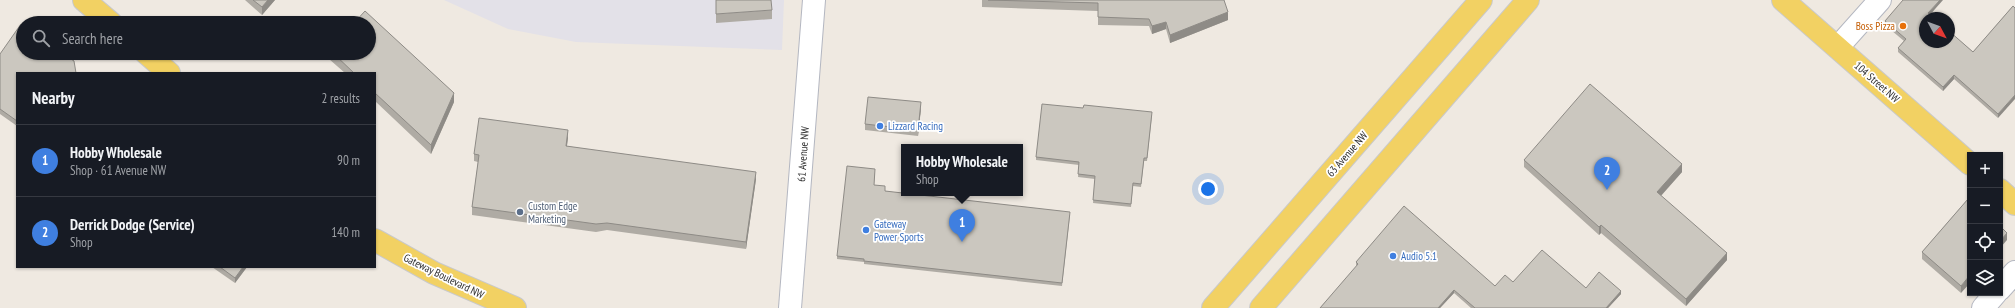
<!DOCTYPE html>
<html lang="en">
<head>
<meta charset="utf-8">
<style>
	:root { --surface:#171b24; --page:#20242c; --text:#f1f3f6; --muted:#9ea1a6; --line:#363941; --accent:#0f766e }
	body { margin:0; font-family:"PT Sans Narrow",sans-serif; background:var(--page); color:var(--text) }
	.controls { position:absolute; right:12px; bottom:12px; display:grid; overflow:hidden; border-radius:0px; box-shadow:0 1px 3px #0004 }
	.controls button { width:36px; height:36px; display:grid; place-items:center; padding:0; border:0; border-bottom:1px solid var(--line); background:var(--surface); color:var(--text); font:20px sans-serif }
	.compass { position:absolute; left:1919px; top:12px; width:36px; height:36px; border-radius:50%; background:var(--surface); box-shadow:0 1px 3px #0004; rotate:131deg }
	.you { position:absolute; left:1208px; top:189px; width:14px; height:14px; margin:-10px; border:3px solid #fff; border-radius:50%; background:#1a73e8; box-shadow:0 0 0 6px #1a73e833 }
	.badge { display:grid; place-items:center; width:26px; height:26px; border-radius:50%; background:var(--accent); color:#fff; font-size:13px; font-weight:700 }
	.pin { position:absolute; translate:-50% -33px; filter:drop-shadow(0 1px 2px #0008) }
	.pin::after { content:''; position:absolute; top:21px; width:14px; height:12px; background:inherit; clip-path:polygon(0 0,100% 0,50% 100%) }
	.popup { position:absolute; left:901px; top:144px; width:122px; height:52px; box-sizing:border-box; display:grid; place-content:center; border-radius:0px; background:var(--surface); filter:drop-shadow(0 1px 3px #0005); font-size:13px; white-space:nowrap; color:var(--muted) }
	.popup b { font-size:15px; color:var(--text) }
	.popup::after { content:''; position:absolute; left:50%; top:100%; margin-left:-8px; border:8px solid transparent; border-top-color:var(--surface) }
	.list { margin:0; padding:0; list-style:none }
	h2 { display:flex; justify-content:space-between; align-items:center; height:52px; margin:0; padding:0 16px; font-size:17px }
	h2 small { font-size:13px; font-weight:400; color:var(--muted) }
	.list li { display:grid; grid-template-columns:26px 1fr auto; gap:12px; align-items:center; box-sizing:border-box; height:72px; padding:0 16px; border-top:1px solid var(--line) }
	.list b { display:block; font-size:15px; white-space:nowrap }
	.list p { margin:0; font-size:13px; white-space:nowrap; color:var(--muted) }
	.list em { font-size:13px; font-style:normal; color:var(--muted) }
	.icon { flex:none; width:22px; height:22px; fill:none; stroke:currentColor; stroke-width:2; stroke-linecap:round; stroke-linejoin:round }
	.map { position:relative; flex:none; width:2015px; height:308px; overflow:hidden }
	.search { position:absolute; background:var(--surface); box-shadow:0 1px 3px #0004; left:16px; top:16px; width:360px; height:44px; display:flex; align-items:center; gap:10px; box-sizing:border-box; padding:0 14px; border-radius:22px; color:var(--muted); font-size:15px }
	.panel { position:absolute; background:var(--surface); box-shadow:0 1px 3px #0004; left:16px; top:72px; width:360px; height:196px; border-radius:0px }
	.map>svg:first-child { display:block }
	.industrial { fill:#e3e1e8 }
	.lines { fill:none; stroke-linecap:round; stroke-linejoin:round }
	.minor-casing { stroke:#b4b7c1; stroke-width:24 }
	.major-casing { stroke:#c9c9c9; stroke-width:24 }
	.minor { stroke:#fff; stroke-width:22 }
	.major { stroke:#f2d163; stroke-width:22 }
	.wall { fill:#afaba4 }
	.shaded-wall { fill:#8e8b86 }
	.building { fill:#cbc7bf; stroke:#8e8b86 }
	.food-dot { fill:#e8710a; stroke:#fff; stroke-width:1.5 }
	.shop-dot { fill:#3f7fe0; stroke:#fff; stroke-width:1.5 }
	.service-dot { fill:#5c6f8a; stroke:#fff; stroke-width:1.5 }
	.labels { text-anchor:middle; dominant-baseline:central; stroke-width:3.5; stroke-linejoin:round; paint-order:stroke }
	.food-label { font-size:11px; fill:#c56008; stroke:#fff; text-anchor:end }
	.street-label { font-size:11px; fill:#2e2e2e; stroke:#fff }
	.shop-label { font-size:11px; fill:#366cbe; stroke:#fff; text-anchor:start }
	.service-label { font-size:11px; fill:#4e5e75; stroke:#fff; text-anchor:start }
</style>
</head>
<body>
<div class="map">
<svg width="2015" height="308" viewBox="0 0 2015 308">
	<rect width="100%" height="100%" fill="#efe9e1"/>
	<polygon class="industrial" points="444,0 784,0 782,50 576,42 508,29"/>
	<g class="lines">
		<g class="minor-casing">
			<g id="minor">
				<polyline points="1838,47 1880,0"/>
				<polyline points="2000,289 2015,272"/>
				<polyline points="790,308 814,0"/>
				<polyline points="1983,308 1996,293"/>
			</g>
		</g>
		<g class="major-casing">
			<g id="major">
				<polyline points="84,0 111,23"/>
				<polyline points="1783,0 1970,164"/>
				<polyline points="146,53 169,73"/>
				<polyline points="2000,190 2015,204"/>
				<polyline points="375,240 434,273 515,308"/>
				<polyline points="1213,308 1481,0"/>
				<polyline points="1261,308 1528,0"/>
			</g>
		</g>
		<use href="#minor" class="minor"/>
		<use href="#major" class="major"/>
	</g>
	<g class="wall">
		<polygon points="245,0 275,0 262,15"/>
		<polygon points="982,0 1224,0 1228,20 1170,43 1166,29 1152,34 1149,26 1098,25 1098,11 982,7"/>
		<polygon points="2013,6 1998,118 1954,79 1943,91 1898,52 1898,48 1904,41 1885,25 1885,21 1930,15 1973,52"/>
		<polygon points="772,10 772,19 716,23 716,14"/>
		<polygon points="329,53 369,53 454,102 431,154 375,101 375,73 345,73 329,59"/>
		<polygon points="0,54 17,73 17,126 0,114"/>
		<polygon points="921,108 918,136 865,130 865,124"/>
		<polygon points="1152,115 1147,161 1144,161 1141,187 1133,186 1131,207 1093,203 1095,179 1078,177 1079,165 1036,160 1036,157"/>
		<polygon points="568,137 567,146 756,179 746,249 607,230 596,232 472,215 472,207 478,162 474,161 474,154"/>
		<polygon points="1524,160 1682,172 1661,196 1727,260 1686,306 1601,233 1599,235 1524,167"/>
		<polygon points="875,172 874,185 885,191 1070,215 1062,286 864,264 864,262 837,259 837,256"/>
		<polygon points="1968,199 1961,293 1922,259 1922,252"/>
		<polygon points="1356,262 1495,286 1513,282 1586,288 1621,294 1608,308 1471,308 1454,293 1440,308 1320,308 1357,266 1356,265"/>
		<polygon points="212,267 247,267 235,283"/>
	</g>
	<g class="shaded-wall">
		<polygon points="268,0 275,0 262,15 262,7"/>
		<polygon points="1940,0 1943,0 1928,17 1928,13"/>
		<polygon points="1228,12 1228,20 1170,43 1170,35"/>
		<polygon points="1166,22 1166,29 1152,34 1152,26"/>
		<polygon points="1954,75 1954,79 1943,91 1943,87"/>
		<polygon points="454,93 454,102 431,154 431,145"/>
		<polygon points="2015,95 2015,99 1998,118 1998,114"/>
		<polygon points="921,102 921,108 918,136 918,130"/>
		<polygon points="568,130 568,137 566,153 566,146"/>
		<polygon points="1682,164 1682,172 1657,200 1657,192"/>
		<polygon points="756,172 756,179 746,249 746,242"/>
		<polygon points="1601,225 1601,233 1599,235 1599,227"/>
		<polygon points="2007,233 2007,240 2000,248 2000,241"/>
		<polygon points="1727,253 1727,260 1686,306 1686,299"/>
		<polygon points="243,267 247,267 235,283 235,278"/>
		<polygon points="1970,275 1970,283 1961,293 1961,286"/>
		<polygon points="1454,290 1454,293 1440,308 1438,308"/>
		<polygon points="1621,291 1621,294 1608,308 1606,308"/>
	</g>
	<g class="building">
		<polygon points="253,0 268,0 262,7"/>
		<polygon points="716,0 771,0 772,10 716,14"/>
		<polygon points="988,0 1224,0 1228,12 1170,35 1166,22 1152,26 1149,19 1098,17 1098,3"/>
		<polygon points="1903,0 1940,0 1928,13 1934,18 1925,18 1925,42 1949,42 1949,31 1973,52 2013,6 2015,8 2015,95 1998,114 1954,75 1943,87 1898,48 1906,39 1885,21"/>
		<polygon points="365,11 454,93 431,145 375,93 375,73 354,73 333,53 369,53 369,23 354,23"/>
		<polygon points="21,24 23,25 23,53 62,53 74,61 76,73 17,73 17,121 0,109 0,54"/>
		<polygon points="1590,84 1682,164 1657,192 1727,253 1686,299 1601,225 1599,227 1524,160"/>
		<polygon points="868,97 921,102 918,130 865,124"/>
		<polygon points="1042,104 1083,108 1084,105 1152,112 1147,158 1144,158 1141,184 1133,183 1131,204 1093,200 1095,176 1078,174 1079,162 1036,157"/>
		<polygon points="479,118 568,130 566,146 756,172 746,242 607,223 596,224 472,207 479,155 474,154"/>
		<polygon points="847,166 875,169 874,185 885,186 885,191 1070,212 1062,283 864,261 864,259 837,256"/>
		<polygon points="1968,199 1970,200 1970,275 1961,286 1922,252"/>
		<polygon points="1404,206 1495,286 1505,275 1513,282 1542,250 1586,288 1599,272 1621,291 1606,308 1475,308 1454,290 1438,308 1320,308 1358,264 1356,262"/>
		<polygon points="2000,226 2007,233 2000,241"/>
		<polygon points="220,267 243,267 235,278"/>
	</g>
	<circle class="food-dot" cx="1903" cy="26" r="4"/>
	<g class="shop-dot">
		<circle cx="880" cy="126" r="4"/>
		<circle cx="866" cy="230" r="4"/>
		<circle cx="1393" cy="256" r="4"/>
	</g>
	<circle class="service-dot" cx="520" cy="212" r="4"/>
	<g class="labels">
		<g class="food-label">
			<text x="1895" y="26">Boss Pizza</text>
		</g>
		<g class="street-label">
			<text transform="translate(1877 82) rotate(41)">104 Street NW</text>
			<text transform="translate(803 154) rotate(-86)">61 Avenue NW</text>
			<text transform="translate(1347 154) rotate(-49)">63 Avenue NW</text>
			<text transform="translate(444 276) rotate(26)">Gateway Boulevard NW</text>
		</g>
		<g class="shop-label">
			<text x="888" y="126">Lizzard Racing</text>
			<text x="874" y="224">Gateway<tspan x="874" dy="13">Power Sports</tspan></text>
			<text x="1401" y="256">Audio 5.1</text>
		</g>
		<g class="service-label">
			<text x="528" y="206">Custom Edge<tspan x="528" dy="13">Marketing</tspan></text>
		</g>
	</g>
</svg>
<div class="controls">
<button>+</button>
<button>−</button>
<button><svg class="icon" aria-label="locate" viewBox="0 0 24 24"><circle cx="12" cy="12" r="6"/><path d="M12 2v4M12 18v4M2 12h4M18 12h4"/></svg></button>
<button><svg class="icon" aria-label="layers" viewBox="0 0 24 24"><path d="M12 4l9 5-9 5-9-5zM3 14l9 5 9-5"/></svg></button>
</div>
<svg class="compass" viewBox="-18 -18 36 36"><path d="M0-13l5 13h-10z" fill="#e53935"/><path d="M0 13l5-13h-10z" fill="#9ea1a6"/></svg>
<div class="you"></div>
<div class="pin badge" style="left:962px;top:242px;background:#3f7fe0">1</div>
<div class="popup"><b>Hobby Wholesale</b>Shop</div>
<div class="pin badge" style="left:1607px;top:190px;background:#3f7fe0">2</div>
<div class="search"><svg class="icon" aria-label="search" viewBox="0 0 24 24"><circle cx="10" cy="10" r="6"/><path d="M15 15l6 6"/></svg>Search here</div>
<section class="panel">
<h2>Nearby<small>2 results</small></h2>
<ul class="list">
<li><span class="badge" style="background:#3f7fe0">1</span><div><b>Hobby Wholesale</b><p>Shop · 61 Avenue NW</p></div><em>90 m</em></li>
<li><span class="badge" style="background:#3f7fe0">2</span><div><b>Derrick Dodge (Service)</b><p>Shop</p></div><em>140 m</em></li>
</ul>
</section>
</div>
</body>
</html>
